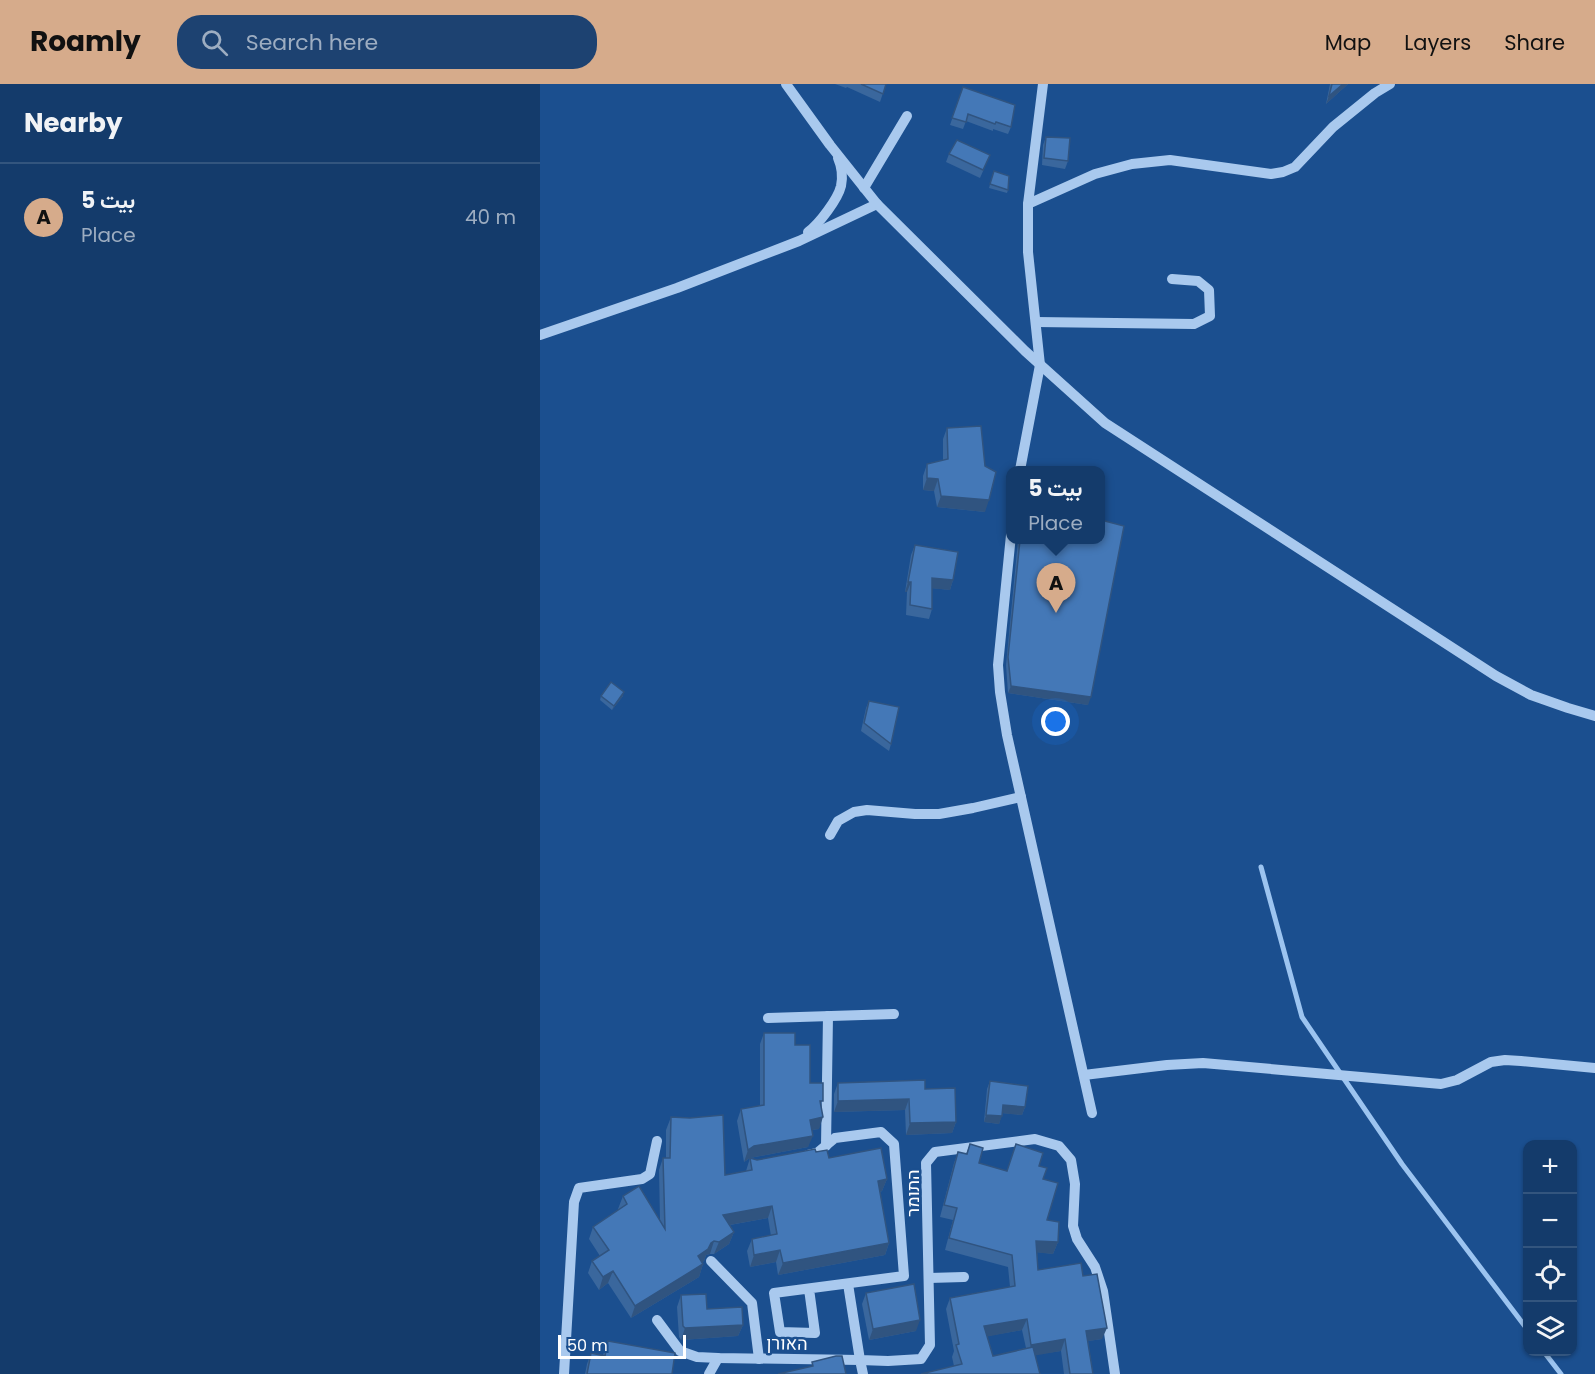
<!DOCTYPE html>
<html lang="en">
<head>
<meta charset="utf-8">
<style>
	:root { --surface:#143b6b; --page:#1d4271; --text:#f1f3f6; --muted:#9dadc1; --line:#33557e; --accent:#d6ab8b }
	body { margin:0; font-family:Poppins,Vazirmatn,Heebo,sans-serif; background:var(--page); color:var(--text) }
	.controls { position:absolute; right:18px; bottom:18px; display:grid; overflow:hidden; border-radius:12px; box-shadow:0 2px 4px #0004 }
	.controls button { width:54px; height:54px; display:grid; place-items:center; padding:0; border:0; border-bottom:2px solid var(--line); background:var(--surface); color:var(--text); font:30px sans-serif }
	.scale { position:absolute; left:18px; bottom:15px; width:128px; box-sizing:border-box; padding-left:6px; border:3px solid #fff; border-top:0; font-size:16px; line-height:21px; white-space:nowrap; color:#fff; -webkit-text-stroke:4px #1b4f8f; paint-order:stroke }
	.you { position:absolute; left:516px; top:638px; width:21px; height:21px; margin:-15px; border:4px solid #fff; border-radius:50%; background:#1a73e8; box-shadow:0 0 0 9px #1a73e833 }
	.badge { display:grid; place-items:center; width:39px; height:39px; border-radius:50%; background:var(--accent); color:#111; font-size:20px; font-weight:700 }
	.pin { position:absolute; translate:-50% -50px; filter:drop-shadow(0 2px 3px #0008) }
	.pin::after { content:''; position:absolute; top:32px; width:21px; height:18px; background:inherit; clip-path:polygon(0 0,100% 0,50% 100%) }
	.popup { position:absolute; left:466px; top:382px; width:99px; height:78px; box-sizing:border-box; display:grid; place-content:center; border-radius:12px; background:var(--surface); filter:drop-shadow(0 2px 4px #0005); font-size:20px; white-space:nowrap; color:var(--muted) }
	.popup b { font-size:22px; color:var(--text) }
	.popup::after { content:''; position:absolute; left:50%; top:100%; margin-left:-12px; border:12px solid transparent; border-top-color:var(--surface) }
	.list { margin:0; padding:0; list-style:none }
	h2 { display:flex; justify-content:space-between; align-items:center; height:78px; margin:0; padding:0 24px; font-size:26px }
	h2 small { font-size:20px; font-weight:400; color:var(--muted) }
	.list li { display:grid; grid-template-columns:39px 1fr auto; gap:18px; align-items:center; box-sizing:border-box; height:108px; padding:0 24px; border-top:2px solid var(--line) }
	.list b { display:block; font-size:22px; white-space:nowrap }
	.list p { margin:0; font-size:20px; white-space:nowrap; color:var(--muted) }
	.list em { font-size:20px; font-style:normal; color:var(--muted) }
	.icon { flex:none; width:33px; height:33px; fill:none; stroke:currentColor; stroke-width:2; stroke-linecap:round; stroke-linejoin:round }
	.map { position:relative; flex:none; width:1055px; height:1290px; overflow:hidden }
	header { display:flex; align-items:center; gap:36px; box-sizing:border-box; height:84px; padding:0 30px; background:var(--accent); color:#111 }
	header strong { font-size:28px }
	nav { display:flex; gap:33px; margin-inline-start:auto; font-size:21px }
	.search { width:420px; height:54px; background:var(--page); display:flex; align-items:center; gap:15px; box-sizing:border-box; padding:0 21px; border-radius:24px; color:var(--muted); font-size:22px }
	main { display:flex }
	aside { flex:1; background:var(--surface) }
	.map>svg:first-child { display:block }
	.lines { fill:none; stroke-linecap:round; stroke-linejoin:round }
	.stream { stroke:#9cc4f0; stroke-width:5 }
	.minor { stroke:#a9c9ee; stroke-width:10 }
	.wall { fill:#3a679d; fill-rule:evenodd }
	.shaded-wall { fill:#305480 }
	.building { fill:#4478b7; stroke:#305480; stroke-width:1.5 }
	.labels { text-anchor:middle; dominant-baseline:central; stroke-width:5; stroke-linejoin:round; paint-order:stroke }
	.street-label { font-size:18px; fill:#fff; stroke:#1b4f8f }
</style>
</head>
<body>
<header>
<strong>Roamly</strong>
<div class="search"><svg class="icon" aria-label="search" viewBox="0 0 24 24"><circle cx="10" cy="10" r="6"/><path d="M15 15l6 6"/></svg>Search here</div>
<nav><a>Map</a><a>Layers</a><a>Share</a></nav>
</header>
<main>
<aside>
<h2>Nearby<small></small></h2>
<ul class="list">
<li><span class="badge">A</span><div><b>بيت 5</b><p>Place</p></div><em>40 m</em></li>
</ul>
</aside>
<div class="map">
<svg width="1055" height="1290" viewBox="0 0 1055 1290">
	<rect width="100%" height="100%" fill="#1b4f8f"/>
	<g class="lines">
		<g class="stream">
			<polyline points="721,783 762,933 862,1080 987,1245"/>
			<polyline points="1004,1268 1021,1290"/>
		</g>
		<g class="minor">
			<polyline points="246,0 290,61 337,120 485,267 565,339 956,592 991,611 1028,624 1055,632"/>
			<polyline points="324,104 367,32"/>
			<polyline points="488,120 555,90 592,80 630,76 731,90 743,88 755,83 793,43 835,9 850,0"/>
			<path d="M268,148C279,140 298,115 301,102C303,92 302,83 298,74"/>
			<polyline points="496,238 654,240 670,232 669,206 658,197 632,195"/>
			<polyline points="0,251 137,204 259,157 337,120"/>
			<polyline points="480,386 500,281 488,168 488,120 503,0"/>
			<polyline points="471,451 458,581 460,608 467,651 552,1029"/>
			<polyline points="290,751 298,737 314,728 327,726 375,730 399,730 433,724 481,713"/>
			<polyline points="228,934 354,930"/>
			<polyline points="544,991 627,981 663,979 901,1000 917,996 951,978 965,976 981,977 1055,984"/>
			<polyline points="286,1062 288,932"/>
			<polyline points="268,1071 277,1069 295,1054 341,1048 354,1060 364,1192 234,1209 240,1248 275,1249 269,1205"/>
			<polyline points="171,1177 212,1219 219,1275"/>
			<polyline points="389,1194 424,1193"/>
			<polyline points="308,1200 320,1276 348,1277 381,1275 390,1261 386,1079 395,1068 495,1055 519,1062 531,1076 535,1100 533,1142 537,1155 555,1183 563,1207 575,1290"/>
			<polyline points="117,1236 140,1267 157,1273 178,1274 320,1276 323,1290"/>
			<polyline points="24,1290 34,1118 39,1104 102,1095 110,1090 117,1057"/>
			<polyline points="169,1290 178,1274"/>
		</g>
	</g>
	<g class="wall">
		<polygon points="295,0 346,0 340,18 307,3 306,4"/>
		<polygon points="790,0 808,0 786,20"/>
		<polygon points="423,3 471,43 468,50 453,45 453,47 426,37 423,45 410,41"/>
		<polygon points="506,53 528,77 525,85 502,81 503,61"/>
		<polygon points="409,70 450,71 440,94 406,78"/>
		<polygon points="454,87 468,106 467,109 449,104"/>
		<polygon points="407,344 445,428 397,423 394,407 383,406 383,392 387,380 403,376 403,355"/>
		<polygon points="478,456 561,456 548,621 468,609 466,581"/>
		<polygon points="375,461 413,496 410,506 392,504 392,525 389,535 366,531 367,508 365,508 371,471"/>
		<polygon points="61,612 83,612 72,626 60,616"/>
		<polygon points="329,617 351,660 349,667 321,647 326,624"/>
		<polygon points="224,949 255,961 270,999 281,1023 279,1045 272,1046 268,1063 210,1074 204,1078 197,1037 201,1025 220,1022 220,960"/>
		<polygon points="450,997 485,1023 482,1031 462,1029 459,1040 444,1038 447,1005"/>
		<polygon points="298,999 385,1005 416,1038 412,1049 366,1051 365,1026 294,1028 294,1010"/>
		<polygon points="131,1033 185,1091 206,1087 210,1074 217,1076 276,1068 289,1074 347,1095 342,1107 340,1108 349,1159 345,1171 238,1191 236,1178 210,1183 207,1167 212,1155 231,1152 228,1134 190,1141 194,1148 189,1160 174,1170 170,1170 166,1171 164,1177 162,1178 163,1180 159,1193 91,1234 68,1199 59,1206 48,1189 52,1177 60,1172 49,1155 53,1143 79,1126 78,1125 83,1112 120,1137 119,1086 123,1074 126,1074 126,1046"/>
		<path d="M430,1060L439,1079L467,1087L476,1060L499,1082L503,1095L507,1136L518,1158L513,1170L497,1168L498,1186L543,1192L562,1255L548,1257L553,1290H524L521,1267L414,1282L412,1273L414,1267L406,1225L410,1214L470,1203L468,1183L405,1166L413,1136L400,1133L414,1079L418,1068L426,1070ZM482,1246L486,1264L453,1272L447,1252Z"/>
		<polygon points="326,1209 376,1247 329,1256 322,1220"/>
		<polygon points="141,1211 167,1225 203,1241 198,1252 141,1256 139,1253 137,1223"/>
		<polygon points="68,1257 132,1290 45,1290 47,1280 51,1269 63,1271"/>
	</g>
	<g class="shaded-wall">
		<polygon points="803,0 808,0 786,20 789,12"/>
		<polygon points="387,394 398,395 394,407 383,406"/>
		<polygon points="401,412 449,416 445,428 397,423"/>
		<polygon points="392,494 413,496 410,506 388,504"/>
		<polygon points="368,498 371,498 367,508 365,508"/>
		<polygon points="471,602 551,613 548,621 468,609"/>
		<polygon points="84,608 83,612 72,626 74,622"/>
		<polygon points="369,1015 365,1026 294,1028 298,1017"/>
		<polygon points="463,1021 485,1023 482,1031 460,1029"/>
		<polygon points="446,1031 462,1032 459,1040 444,1038"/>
		<polygon points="283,1033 279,1045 266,1047 270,1036"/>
		<polygon points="416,1038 412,1049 366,1051 370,1039"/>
		<polygon points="273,1052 268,1063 210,1074 204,1078 208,1066 214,1062"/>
		<polygon points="347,1095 342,1107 334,1109 338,1097"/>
		<polygon points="232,1122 228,1134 178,1143 183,1131"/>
		<polygon points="194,1148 189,1160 174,1170 179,1158"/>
		<polygon points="174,1157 170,1170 166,1171 164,1177 153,1184 158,1172 171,1159"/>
		<polygon points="496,1157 518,1158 513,1170 492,1168"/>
		<polygon points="349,1159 345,1171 238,1191 243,1179"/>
		<polygon points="240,1166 236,1178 210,1183 214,1171"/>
		<polygon points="163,1180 159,1193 91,1234 95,1222"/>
		<polygon points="73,1187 68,1199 59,1206 63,1193"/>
		<polygon points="487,1235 482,1246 440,1254 444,1242"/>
		<polygon points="380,1236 376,1247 329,1256 333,1245"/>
		<polygon points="203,1241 198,1252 141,1256 145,1244"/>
		<polygon points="567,1244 562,1255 542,1258 546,1247"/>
		<polygon points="525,1255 521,1267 487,1273 491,1261"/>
	</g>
	<g class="building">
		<polygon points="321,0 346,0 343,10"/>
		<polygon points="792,0 803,0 789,12"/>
		<polygon points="423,3 475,21 471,43 456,38 455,40 428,30 426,38 412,34"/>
		<polygon points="506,53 530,54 528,77 504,74"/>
		<polygon points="417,56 450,71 443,86 409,70"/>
		<polygon points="454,87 469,92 468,106 450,100"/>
		<polygon points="441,342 445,382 456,388 449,416 401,412 398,395 387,394 387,380 408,375 407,344"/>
		<polygon points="561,436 584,442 551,613 471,602 468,573 480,456 561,456"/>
		<polygon points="375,461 418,468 413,496 392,494 392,525 370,521 371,498 368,498"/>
		<polygon points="71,598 84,608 74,622 61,612"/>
		<polygon points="329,617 359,623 351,660 324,639"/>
		<polygon points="224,949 255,949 255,961 270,961 270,999 283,999 283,1017 280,1017 283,1033 270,1036 273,1052 214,1062 208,1066 201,1025 224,1021"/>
		<polygon points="385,996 385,1005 415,1004 416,1038 370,1039 369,1015 298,1017 298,999"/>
		<polygon points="450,997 488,1002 485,1023 463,1021 462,1032 446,1031"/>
		<polygon points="183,1031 185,1091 212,1086 210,1074 217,1076 275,1065 276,1068 287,1066 289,1074 341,1064 347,1095 338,1097 349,1159 243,1179 240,1166 214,1171 212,1155 237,1150 232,1122 183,1131 194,1148 179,1158 174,1157 171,1159 168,1165 158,1172 163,1180 95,1222 73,1187 63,1193 52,1177 69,1166 53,1143 87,1120 83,1112 99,1102 125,1145 123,1074 130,1074 131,1033 150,1034"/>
		<polygon points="430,1060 443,1064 439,1079 467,1087 476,1060 503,1069 499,1082 507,1084 503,1095 518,1099 507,1136 519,1138 518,1158 496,1157 498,1186 541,1179 543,1192 557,1190 567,1244 546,1247 553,1290 530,1290 525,1255 491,1261 487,1235 444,1242 453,1272 493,1263 500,1290 381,1290 422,1280 416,1261 419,1260 410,1214 475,1202 472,1171 409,1154 417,1124 404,1121 418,1068 427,1070"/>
		<polygon points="374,1200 380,1236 333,1245 326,1209"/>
		<polygon points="166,1210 167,1225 202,1223 203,1241 145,1244 143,1242 141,1211"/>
		<polygon points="68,1257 135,1269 132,1290 47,1290 51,1269 65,1272"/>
		<polygon points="296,1272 302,1272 306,1290 238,1290 273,1282 272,1278"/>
	</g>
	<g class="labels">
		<g class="street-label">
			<text transform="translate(372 1109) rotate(-90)">התומר</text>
			<text transform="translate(247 1259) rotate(1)">האורן</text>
		</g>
	</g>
</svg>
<div class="controls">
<button>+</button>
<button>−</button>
<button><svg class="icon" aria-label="locate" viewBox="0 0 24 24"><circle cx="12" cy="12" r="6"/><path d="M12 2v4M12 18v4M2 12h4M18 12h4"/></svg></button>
<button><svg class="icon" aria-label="layers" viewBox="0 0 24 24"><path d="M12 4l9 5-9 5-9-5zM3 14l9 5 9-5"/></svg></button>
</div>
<div class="scale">50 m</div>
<div class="you"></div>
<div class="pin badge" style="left:516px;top:529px">A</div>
<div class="popup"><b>بيت 5</b>Place</div>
</div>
</main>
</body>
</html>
